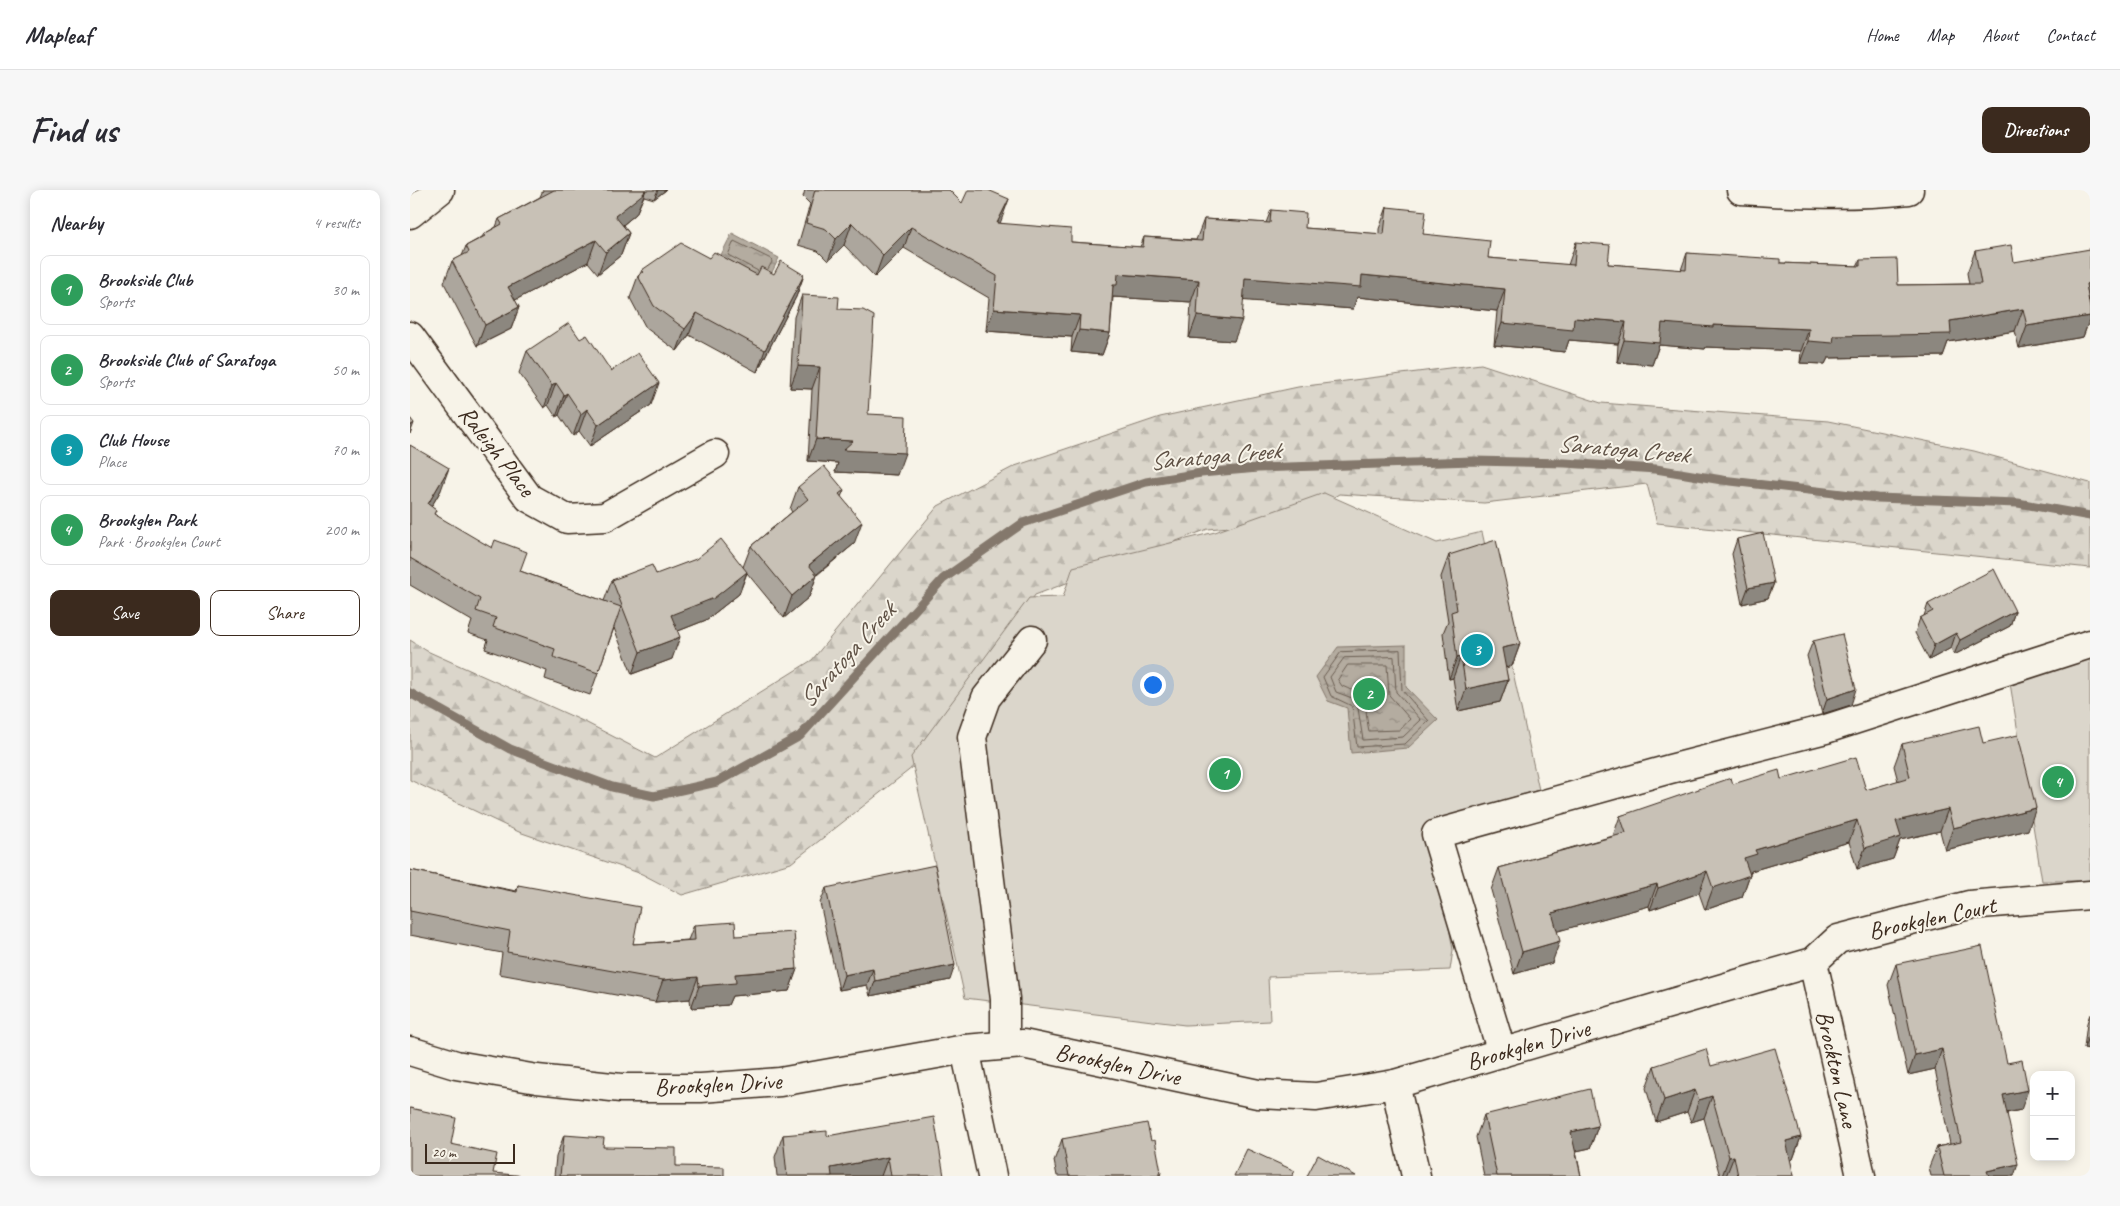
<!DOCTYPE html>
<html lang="en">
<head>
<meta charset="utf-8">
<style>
	:root { --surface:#fff; --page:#f7f7f7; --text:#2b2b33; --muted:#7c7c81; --line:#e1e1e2; --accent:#3b2a1e }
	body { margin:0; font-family:Caveat,sans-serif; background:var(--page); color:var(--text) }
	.controls { position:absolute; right:15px; bottom:15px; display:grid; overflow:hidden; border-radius:10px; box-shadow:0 2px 12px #0003 }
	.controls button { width:45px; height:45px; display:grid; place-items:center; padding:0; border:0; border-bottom:1px solid var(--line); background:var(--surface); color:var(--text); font:25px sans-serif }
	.scale { position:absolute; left:15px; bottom:12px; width:90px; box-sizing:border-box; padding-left:5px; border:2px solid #3b2a1e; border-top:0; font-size:14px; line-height:18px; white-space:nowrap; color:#3b2a1e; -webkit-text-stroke:4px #f7f3e8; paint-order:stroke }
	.you { position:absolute; left:742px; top:494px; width:18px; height:18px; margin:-12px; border:4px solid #fff; border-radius:50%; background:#1a73e8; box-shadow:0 0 0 8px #1a73e833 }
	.badge { display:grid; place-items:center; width:32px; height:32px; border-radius:50%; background:var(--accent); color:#fff; font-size:16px; font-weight:700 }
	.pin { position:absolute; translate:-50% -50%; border:2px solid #fff; box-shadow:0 1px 5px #0006 }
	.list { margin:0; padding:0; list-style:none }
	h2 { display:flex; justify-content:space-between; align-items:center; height:65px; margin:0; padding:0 20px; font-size:21px }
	h2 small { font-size:16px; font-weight:400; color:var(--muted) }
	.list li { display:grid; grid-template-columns:32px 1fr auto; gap:15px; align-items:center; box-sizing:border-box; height:70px; margin:0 10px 10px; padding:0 10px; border:1px solid var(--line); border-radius:10px }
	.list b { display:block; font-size:19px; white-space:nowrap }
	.list p { margin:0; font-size:16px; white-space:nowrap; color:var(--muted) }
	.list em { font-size:16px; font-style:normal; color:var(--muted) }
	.actions { display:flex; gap:10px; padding:15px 20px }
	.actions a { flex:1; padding:11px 0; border:1px solid var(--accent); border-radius:10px; text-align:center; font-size:18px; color:var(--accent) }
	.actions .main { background:var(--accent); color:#fff }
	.map { position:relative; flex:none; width:1680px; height:986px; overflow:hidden; border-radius:10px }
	header { display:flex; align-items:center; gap:30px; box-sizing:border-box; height:70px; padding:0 25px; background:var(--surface); border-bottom:1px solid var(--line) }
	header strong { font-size:24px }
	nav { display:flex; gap:28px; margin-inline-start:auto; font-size:18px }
	.intro { display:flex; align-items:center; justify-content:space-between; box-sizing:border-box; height:120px; padding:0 30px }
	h1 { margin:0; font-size:35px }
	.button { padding:12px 22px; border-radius:10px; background:var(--accent); color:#fff; font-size:18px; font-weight:700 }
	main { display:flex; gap:30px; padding:0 30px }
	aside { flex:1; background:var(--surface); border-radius:10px; box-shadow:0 2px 12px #0003 }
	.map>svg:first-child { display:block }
	.forest { fill:url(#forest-firs); stroke:#8b8074 }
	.park { fill:#dbd6cb; stroke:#8b8074 }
	.water { fill:url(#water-ripples); stroke:#84786c }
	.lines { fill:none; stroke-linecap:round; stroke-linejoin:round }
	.shore { stroke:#6b5e52; stroke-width:1 }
	.stream { stroke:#84786c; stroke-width:9 }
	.minor-casing { stroke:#3b2a1e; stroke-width:31 }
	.minor { stroke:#f7f3e8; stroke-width:28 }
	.wall { fill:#aca69d; stroke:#3b2a1e }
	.shaded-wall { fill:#8c877f; stroke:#3b2a1e }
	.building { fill:#c8c1b6; stroke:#3b2a1e }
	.labels { text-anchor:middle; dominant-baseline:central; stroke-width:4; stroke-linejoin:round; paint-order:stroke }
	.street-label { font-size:24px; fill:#3b2a1e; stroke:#f7f3e8 }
	.water-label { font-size:25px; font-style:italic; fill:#5f5145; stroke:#f7f3e8 }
</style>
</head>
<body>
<header>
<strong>Mapleaf</strong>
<nav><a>Home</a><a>Map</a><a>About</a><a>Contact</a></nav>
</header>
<div class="intro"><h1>Find us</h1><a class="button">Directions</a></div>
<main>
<aside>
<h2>Nearby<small>4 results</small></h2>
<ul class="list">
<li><span class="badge" style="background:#2e9e5b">1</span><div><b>Brookside Club</b><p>Sports</p></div><em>30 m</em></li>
<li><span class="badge" style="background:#2e9e5b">2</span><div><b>Brookside Club of Saratoga</b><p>Sports</p></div><em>50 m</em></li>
<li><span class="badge" style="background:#0f9aa8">3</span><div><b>Club House</b><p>Place</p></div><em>70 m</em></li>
<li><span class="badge" style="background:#2e9e5b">4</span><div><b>Brookglen Park</b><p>Park · Brookglen Court</p></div><em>200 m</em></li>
</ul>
<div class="actions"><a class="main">Save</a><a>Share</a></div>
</aside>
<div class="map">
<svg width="1680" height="986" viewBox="0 0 1680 986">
	<defs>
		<pattern id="forest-firs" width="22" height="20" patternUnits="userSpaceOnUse" patternTransform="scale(1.25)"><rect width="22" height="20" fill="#dbd6cb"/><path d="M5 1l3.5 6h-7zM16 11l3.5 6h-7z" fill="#bdb8ae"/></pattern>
		<pattern id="water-ripples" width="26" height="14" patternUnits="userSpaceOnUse" patternTransform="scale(1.25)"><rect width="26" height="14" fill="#b4aca0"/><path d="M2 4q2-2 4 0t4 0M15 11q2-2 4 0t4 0" fill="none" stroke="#948c82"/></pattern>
	</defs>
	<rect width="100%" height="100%" fill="#f7f3e8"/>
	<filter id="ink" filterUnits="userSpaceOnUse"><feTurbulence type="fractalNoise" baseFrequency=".02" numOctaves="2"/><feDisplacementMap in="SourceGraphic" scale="10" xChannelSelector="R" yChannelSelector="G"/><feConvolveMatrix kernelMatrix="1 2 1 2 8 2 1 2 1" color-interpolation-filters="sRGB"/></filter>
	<g filter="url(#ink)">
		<polygon class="forest" points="1071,174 1191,213 1418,231 1564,261 1680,293 1680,378 1247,333 1237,294 1074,313 929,304 884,331 798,339 625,405 517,566 381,673 272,705 232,684 109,642 0,590 0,450 17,461 175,532 245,568 402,470 528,316 605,276 750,227 888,197"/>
		<g class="park">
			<polygon points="914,303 1027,353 1072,342 1129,600 1020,631 1043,760 1040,780 858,787 860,831 775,835 555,808 501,567 619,408 653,407 663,377 805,342"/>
			<polygon points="1680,469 1680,691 1632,691 1600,493"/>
		</g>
		<g class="water">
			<polygon points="322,43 369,68 357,92 310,67"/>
			<polygon points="996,455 996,497 1028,530 998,558 941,563 937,518 918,511 906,487 928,457"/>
		</g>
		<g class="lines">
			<g class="shore">
				<polyline points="348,81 318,65 324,51 361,69 362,72 358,79"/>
				<polygon points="990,460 992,500 1019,531 995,554 947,557 942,516 921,506 913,487 931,462"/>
				<polygon points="984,467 986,502 1011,530 993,547 953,550 947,512 942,508 926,502 920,487 934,468"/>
				<path d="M938,475H977L979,505L1000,529L990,540L959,541C953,513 962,508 932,496L928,490Z"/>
			</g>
			<polyline class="stream" points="0,503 100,559 202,597 244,606 307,592 390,546 533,389 613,333 736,292 791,283 848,278 1063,271 1155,273 1246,279 1312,290 1467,308 1608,313 1680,326"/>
			<g class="minor-casing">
				<g id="minor">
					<path d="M1331,0C1389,4 1441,6 1499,0"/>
					<polyline points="0,24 30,0"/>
					<polyline points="0,146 119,308 157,329 195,327 305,264"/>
					<polyline points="1403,772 1451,986"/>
					<polyline points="595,854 595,809 562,547 576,508 622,450"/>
					<polyline points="555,859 582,986"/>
					<polyline points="0,861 46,875 127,889 211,898 291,898 370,892 555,859 613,854 848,904 906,907 985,894 1351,787 1403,772 1428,749 1559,715 1680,705"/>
					<polyline points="1092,863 1026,644 1260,579 1416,539 1680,454"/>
					<polyline points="985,894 1006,986"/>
				</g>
			</g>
			<use href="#minor" class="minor"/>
		</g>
		<g class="wall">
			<polygon points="133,0 256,0 244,9 234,6 226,24 213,35 219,43 211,65 188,84 178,72 105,110 109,117 101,139 67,156 34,93 42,71 52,66 56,56 72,47 74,44 86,37 89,29 130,7"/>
			<polygon points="395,0 539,0 552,13 590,33 661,52 730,57 734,47 786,50 794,29 856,33 861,20 895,38 969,44 969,39 977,17 1013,44 1078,68 1158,75 1166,52 1198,74 1271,80 1277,63 1370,73 1447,76 1450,70 1488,95 1559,94 1557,83 1565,61 1604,72 1680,110 1679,111 1680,119 1680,128 1673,147 1609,158 1605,141 1538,152 1533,166 1418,168 1415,174 1390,173 1391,161 1296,157 1295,159 1249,155 1242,175 1207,172 1208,154 1159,150 1155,162 1084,155 1087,121 947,107 943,119 833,110 824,151 779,148 781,112 703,107 700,143 692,165 661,162 662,147 576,141 579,108 494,58 465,87 434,55 418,71 408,61 388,55 400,14 393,7"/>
			<polygon points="299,68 347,85 394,85 386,107 347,182 279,145 267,161 236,138 220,108 228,86 230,84 232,80"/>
			<polygon points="392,105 458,224 487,285 425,282 428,273 398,271 402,199 380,198 384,127"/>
			<polygon points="170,149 201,181 241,215 180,256 169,241 163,246 149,225 146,227 138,215 134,218 109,183 117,161"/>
			<polygon points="0,255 31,300 21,317 26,320 24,324 110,381 194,411 202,390 246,384 333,377 341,356 382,322 380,319 388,297 434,300 431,307 444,354 407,385 399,407 374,428 337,383 329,404 296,430 268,441 262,469 222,484 204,438 180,505 135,489 137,481 75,459 78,450 58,443 62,431 0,395"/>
			<polygon points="1327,349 1364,393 1358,408 1332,414 1322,364"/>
			<polygon points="1039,365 1110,454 1102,476 1095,478 1098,490 1090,512 1048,521 1043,488 1039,489 1033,443 1038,431 1031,387"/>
			<polygon points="1518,414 1605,421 1600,436 1544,465 1541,458 1519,470 1505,443 1510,428 1514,426"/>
			<polygon points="1403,451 1441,515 1412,524 1397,466"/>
			<polygon points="1573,553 1618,640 1535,660 1530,641 1490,650 1483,669 1447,679 1439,652 1341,681 1332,707 1295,720 1289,703 1240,720 1239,716 1147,741 1142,773 1104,784 1081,700 1089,678 1203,646 1210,626 1323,594 1371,589 1456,600 1488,591 1484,576 1492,554"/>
			<polygon points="0,680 106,701 108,695 223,754 278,750 284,735 326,746 387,779 379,801 322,806 318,815 281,818 280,809 245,812 89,784 92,763 0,745"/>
			<polygon points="416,698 540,790 460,806 457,795 429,800 410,713"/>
			<polygon points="1486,774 1597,873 1611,920 1597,923 1604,986 1521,986 1519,977 1527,957 1540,954 1525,879 1498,885 1478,795"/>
			<polygon points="1680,824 1680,859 1674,858 1677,833"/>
			<polygon points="1244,876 1301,876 1391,947 1383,969 1380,970 1384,986 1310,986 1294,928 1281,932 1277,922 1246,932 1236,898"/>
			<polygon points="1074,925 1188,936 1180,958 1166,961 1171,986 1074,986 1066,947"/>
			<polygon points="154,945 193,957 266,976 314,986 144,986 146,967"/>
			<polygon points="373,945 417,946 534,986 367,986 365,967"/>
			<polygon points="652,949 741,951 751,982 750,986 647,986 644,971"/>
		</g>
		<g class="shaded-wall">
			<polygon points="235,0 236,0 226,24 197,48 205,26"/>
			<polygon points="248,0 256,0 244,9"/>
			<polygon points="599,9 591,31 579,55 587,33"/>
			<polygon points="442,33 434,55 418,71 426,49"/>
			<polygon points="501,37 494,58 465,87 473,65"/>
			<polygon points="219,43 211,65 188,84 196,62"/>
			<polygon points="186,50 178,72 90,118 98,97"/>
			<polygon points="708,84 789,90 781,112 703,107 699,117 695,117"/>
			<polygon points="394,85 386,107 347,182 355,160"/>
			<polygon points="952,85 1095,99 1087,121 947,107 943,119 827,110 835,88"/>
			<polygon points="1680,92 1680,110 1668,116 1676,94"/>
			<polygon points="109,117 101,139 67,156 75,135"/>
			<polygon points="584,119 670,125 662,147 576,141"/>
			<polygon points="1613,119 1605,141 1538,152 1533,166 1418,168 1415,174 1390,173 1398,151 1424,146 1540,131"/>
			<polygon points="287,123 279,145 267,161 275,139"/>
			<polygon points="787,126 832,130 824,151 779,148"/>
			<polygon points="1680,126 1680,128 1673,147 1609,158 1617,136"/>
			<polygon points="1164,128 1216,132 1208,154 1159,150 1155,162 1084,155 1092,133"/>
			<polygon points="1252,133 1303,135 1399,139 1391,161 1296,157 1295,159 1249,155 1242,175 1207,172 1214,150"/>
			<polygon points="669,140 700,143 692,165 661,162"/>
			<polygon points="388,176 410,177 402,199 380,198"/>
			<polygon points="146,193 138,215 134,218 142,196"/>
			<polygon points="249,193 241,215 180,256 188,235"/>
			<polygon points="157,203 149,225 146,227 154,205"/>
			<polygon points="177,219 169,241 163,246 171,224"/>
			<polygon points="4,233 0,244 0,236"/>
			<polygon points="406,249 443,251 495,263 487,285 425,282 428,273 398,271"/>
			<polygon points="39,278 31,300 10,336 18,314"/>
			<polygon points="452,332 444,354 391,397 399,375"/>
			<polygon points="337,382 329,404 296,430 253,447 261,425"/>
			<polygon points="407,385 399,407 374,428 382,406"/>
			<polygon points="1364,393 1358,408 1332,414 1338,398"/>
			<polygon points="1605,421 1600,436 1544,465 1550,450"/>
			<polygon points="1546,443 1541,458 1519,470 1524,455"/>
			<polygon points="270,447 262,469 222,484 230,462"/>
			<polygon points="1110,454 1102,476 1084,480 1092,458"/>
			<polygon points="1051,466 1043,488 1039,489 1047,467"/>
			<polygon points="1098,490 1090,512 1048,521 1056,499"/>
			<polygon points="1446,499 1441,515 1412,524 1417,509"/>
			<polygon points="1626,618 1618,640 1535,660 1543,638"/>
			<polygon points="1538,619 1530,641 1490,650 1483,669 1447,679 1455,658 1486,631"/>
			<polygon points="1447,630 1439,652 1341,681 1332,707 1295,720 1303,698 1334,668 1345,660"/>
			<polygon points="1297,681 1289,703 1240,720 1248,698"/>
			<polygon points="1247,694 1239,716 1134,745 1142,723"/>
			<polygon points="1150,751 1142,773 1104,784 1112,762"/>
			<polygon points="545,775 540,790 460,806 465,791"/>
			<polygon points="387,779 379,801 322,806 318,815 281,818 289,796 325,784"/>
			<polygon points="463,779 457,795 429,800 434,785"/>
			<polygon points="288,787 280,809 245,812 253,790"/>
			<polygon points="1680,841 1680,859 1674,858"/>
			<polygon points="1532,859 1525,879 1498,885 1505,865"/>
			<polygon points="1285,900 1277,922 1246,932 1254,910"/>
			<polygon points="1618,900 1611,920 1586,925 1593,905"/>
			<polygon points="1302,906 1294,928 1281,932 1289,910"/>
			<polygon points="1188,936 1180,958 1153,964 1161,942"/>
			<polygon points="1391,947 1383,969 1368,973 1376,951"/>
			<polygon points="1324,966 1316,986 1312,986 1319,967"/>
			<polygon points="478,967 471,986 418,986 421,978"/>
			<polygon points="1608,974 1604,986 1575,986 1577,981"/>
		</g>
		<g class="building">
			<polygon points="144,0 235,0 234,3 205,26 219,43 196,62 186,50 98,97 109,117 75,135 42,71 59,62 56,56 75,46 74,44 92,34 89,29"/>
			<polygon points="405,0 539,0 552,13 558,0 578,0 599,9 587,33 661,39 661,52 733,57 734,47 792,51 794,29 860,33 861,20 896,23 895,38 974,44 977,17 1016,21 1013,44 1080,51 1078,68 1164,75 1166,52 1200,55 1198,74 1276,80 1277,63 1370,69 1370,73 1450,76 1450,70 1487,69 1488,95 1571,94 1565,61 1601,55 1604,72 1680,59 1680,92 1676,94 1680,119 1680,126 1617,136 1613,119 1540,131 1541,144 1424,146 1423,153 1398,151 1399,139 1303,135 1303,137 1252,133 1250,153 1214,150 1216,132 1164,128 1163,140 1092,133 1095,99 952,85 951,97 835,88 832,130 787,126 789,90 708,84 707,95 703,95 700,143 669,140 670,125 584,119 587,86 501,37 473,65 442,33 426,49 416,39 396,33"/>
			<polygon points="271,53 299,68 304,62 347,85 351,77 364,84 371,71 394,85 355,160 287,123 275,139 244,116 228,86 233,82 232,80"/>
			<polygon points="392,105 429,107 428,119 453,120 464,126 458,224 496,226 495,263 433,260 443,251 406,249 410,177 388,176"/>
			<polygon points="159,133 170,149 177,145 201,181 228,163 249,193 188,235 177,219 171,224 157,203 154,205 146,193 142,196 117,161"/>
			<polygon points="0,228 4,233 0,236"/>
			<polygon points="0,255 39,278 18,314 26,320 24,324 82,358 85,350 117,362 110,381 211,417 188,483 143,467 145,459 83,437 86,428 66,421 70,409 0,368"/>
			<polygon points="414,276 434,300 429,304 452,332 399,375 407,385 382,406 341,356 398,309 388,297"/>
			<polygon points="1353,343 1364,393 1338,398 1327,349"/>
			<polygon points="311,349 337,382 304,408 261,425 270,447 230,462 202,390 242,375 246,384 286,369"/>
			<polygon points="1086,350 1110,454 1092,458 1098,490 1056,499 1051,466 1047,467 1041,422 1047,420 1039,365"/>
			<polygon points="1584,379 1605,421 1550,450 1546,443 1524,455 1510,428 1523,421 1518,414"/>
			<polygon points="1432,444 1446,499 1417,509 1403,451"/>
			<polygon points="1569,536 1573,553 1608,545 1626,618 1543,638 1538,619 1486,631 1491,647 1455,658 1447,630 1345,660 1347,664 1334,668 1340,685 1303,698 1297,681 1248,698 1247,694 1142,723 1150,751 1112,762 1089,678 1216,643 1210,626 1321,588 1323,594 1369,580 1371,589 1446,567 1456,600 1500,587 1492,554"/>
			<polygon points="525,675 545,775 465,791 463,779 434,785 416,698"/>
			<polygon points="0,680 107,702 108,695 230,717 223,754 285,750 284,735 325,732 326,746 384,742 387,779 325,784 326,793 289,796 288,787 253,790 97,762 100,741 0,721"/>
			<polygon points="1572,756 1597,873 1612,870 1618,900 1593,905 1608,974 1577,981 1579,986 1534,986 1527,957 1551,952 1532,859 1505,865 1486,774"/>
			<polygon points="1365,858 1391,947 1376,951 1384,986 1328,986 1324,966 1319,967 1302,906 1289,910 1285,900 1254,910 1244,876 1296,859 1301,876"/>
			<polygon points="1180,899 1188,936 1161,942 1171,986 1087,986 1074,925"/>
			<polygon points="0,918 46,928 41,954 87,964 83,983 116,986 0,986"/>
			<polygon points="524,927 534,986 481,986 478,967 421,978 422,986 377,986 373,945 417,941 417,946"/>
			<polygon points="737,933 741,951 745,950 751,982 749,982 749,986 659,986 652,949"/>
			<polygon points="154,945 194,948 193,957 266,958 266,976 314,977 314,986 150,986"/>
			<polygon points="837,959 885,981 882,986 824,986"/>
			<polygon points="908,965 946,986 897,986"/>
		</g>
	</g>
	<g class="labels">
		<g class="street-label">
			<text transform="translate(87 261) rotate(52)">Raleigh Place</text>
			<text transform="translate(1522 728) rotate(-12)">Brookglen Court</text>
			<text transform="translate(1118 855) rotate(-16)">Brookglen Drive</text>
			<text transform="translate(708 874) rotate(12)">Brookglen Drive</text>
			<text transform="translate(1427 879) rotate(77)">Brockton Lane</text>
			<text transform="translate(308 894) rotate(-3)">Brookglen Drive</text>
		</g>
		<g class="water-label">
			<text transform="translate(1213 259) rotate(5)">Saratoga Creek</text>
			<text transform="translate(805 266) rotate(-5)">Saratoga Creek</text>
			<text transform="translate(437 465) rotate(-48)">Saratoga Creek</text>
		</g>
	</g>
</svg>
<div class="controls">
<button>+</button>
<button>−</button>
</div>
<div class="scale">20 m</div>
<div class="you"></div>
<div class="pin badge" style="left:815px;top:584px;background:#2e9e5b">1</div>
<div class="pin badge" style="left:959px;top:504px;background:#2e9e5b">2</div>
<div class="pin badge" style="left:1067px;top:460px;background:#0f9aa8">3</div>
<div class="pin badge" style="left:1648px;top:592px;background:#2e9e5b">4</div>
</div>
</main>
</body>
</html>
